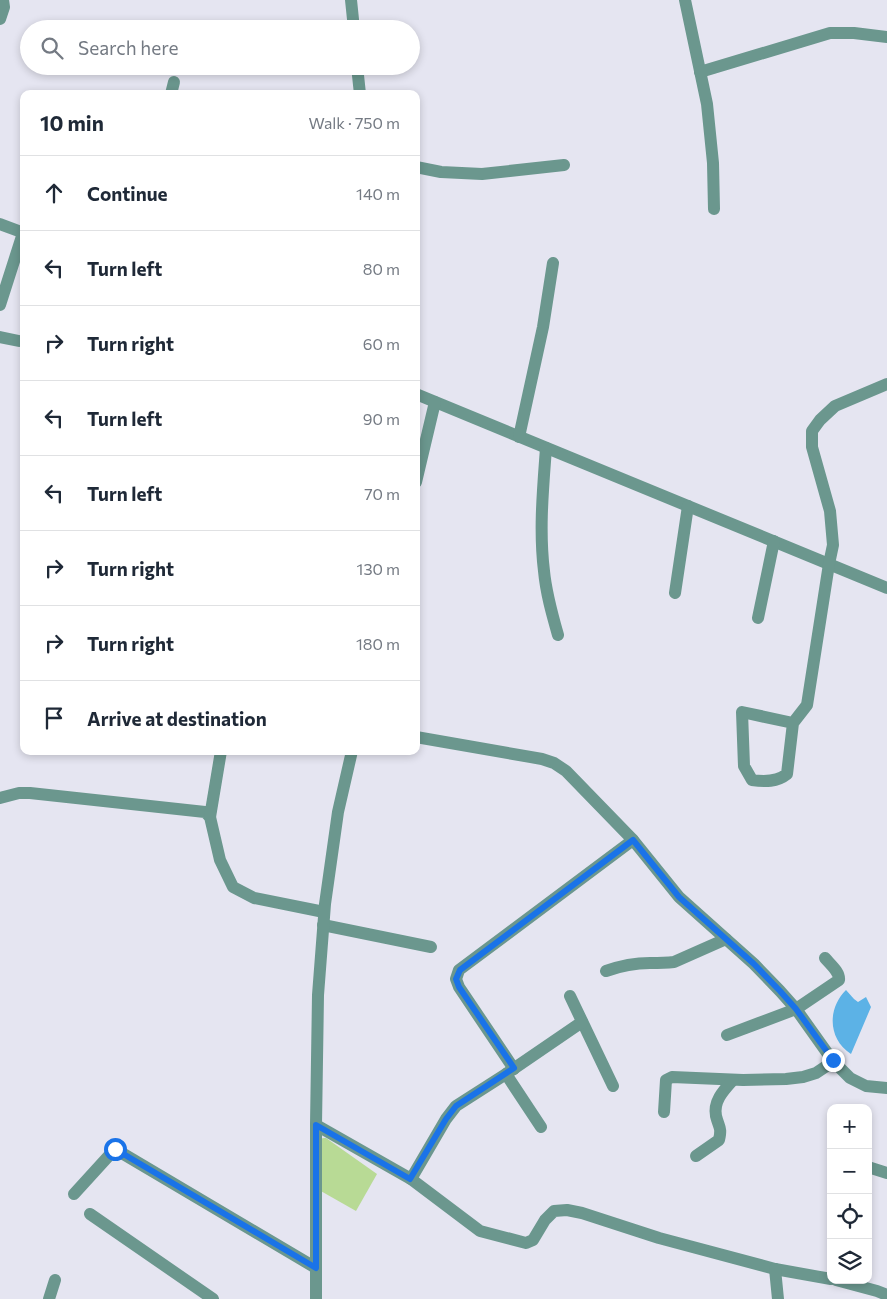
<!DOCTYPE html>
<html lang="en">
<head>
<meta charset="utf-8">
<style>
	:root { --surface:#fff; --page:#f2f2f3; --text:#1f2937; --muted:#747a83; --line:#e0e1e3 }
	body { margin:0; font-family:Commissioner,sans-serif; background:var(--page); color:var(--text) }
	.controls { position:absolute; right:15px; bottom:15px; display:grid; overflow:hidden; border-radius:10px; box-shadow:0 2px 8px #0003 }
	.controls button { width:45px; height:45px; display:grid; place-items:center; padding:0; border:0; border-bottom:1px solid var(--line); background:var(--surface); color:var(--text); font:25px sans-serif }
	.stop { position:absolute; width:15px; height:15px; margin:-11px; border:4px solid #1a73e8; border-radius:50%; background:#fff }
	.stop.end { background:#1a73e8; border-color:#fff; box-shadow:0 1px 5px #0008 }
	.list { margin:0; padding:0; list-style:none }
	h2 { display:flex; justify-content:space-between; align-items:center; height:65px; margin:0; padding:0 20px; font-size:21px }
	h2 small { font-size:16px; font-weight:400; color:var(--muted) }
	.list li { display:grid; grid-template-columns:32px 1fr auto; gap:15px; align-items:center; box-sizing:border-box; height:75px; padding:0 20px; border-top:1px solid var(--line) }
	.list b { display:block; font-size:19px; white-space:nowrap }
	.list em { font-size:16px; font-style:normal; color:var(--muted) }
	.icon { flex:none; width:28px; height:28px; fill:none; stroke:currentColor; stroke-width:2; stroke-linecap:round; stroke-linejoin:round }
	.map { position:relative; flex:none; width:887px; height:1299px; overflow:hidden }
	.search { position:absolute; background:var(--surface); box-shadow:0 2px 8px #0003; left:20px; top:20px; width:400px; height:55px; display:flex; align-items:center; gap:12px; box-sizing:border-box; padding:0 18px; border-radius:28px; color:var(--muted); font-size:19px }
	.panel { position:absolute; background:var(--surface); box-shadow:0 2px 8px #0003; left:20px; top:90px; width:400px; height:665px; border-radius:10px }
	.map>svg:first-child { display:block }
	.green { fill:#b8da95 }
	.water { fill:#5cb2e6 }
	.lines { fill:none; stroke-linecap:round; stroke-linejoin:round }
	.minor { stroke:#6b978e; stroke-width:12 }
	.route { stroke:#1a73e8; stroke-width:6 }
</style>
</head>
<body>
<div class="map">
<svg width="887" height="1299" viewBox="0 0 887 1299">
	<rect width="100%" height="100%" fill="#e5e5f1"/>
	<polygon class="green" points="324,1138 326,1138 377,1174 356,1211 319,1190 319,1139"/>
	<path class="water" d="M846,990L854,999L858,1002L866,997L871,1007L851,1054C828,1039 827,1009 846,990Z"/>
	<g class="lines">
		<g class="minor">
			<polyline points="351,0 354,29"/>
			<polyline points="685,0 707,104 713,163 714,209"/>
			<polyline points="0,19 4,7 3,0"/>
			<polyline points="357,66 360,94"/>
			<polyline points="700,72 830,33 854,33 887,37"/>
			<polyline points="171,94 174,82"/>
			<polyline points="416,167 441,172 482,174 564,165"/>
			<polyline points="0,224 24,233"/>
			<polyline points="0,305 23,233"/>
			<polyline points="0,337 19,341"/>
			<polyline points="416,394 887,588"/>
			<polyline points="519,437 543,327 553,263"/>
			<path d="M546,448C543,489 539,530 544,571C546,593 552,614 558,635"/>
			<polyline points="416,482 435,402"/>
			<polyline points="675,593 688,506"/>
			<polyline points="758,618 774,541"/>
			<path d="M793,723L787,774C777,782 765,782 752,780L744,766L742,712L793,723L807,705L829,564L833,545L830,511L812,447V431L820,420L835,406L887,384"/>
			<polyline points="416,737 542,759 554,763 566,771 633,840 679,897 754,964 780,991 796,1009 833,1061 850,1078 866,1086 887,1088"/>
			<polyline points="0,798 19,793 30,793 205,812 210,817 220,860 233,887 254,898 324,912"/>
			<polyline points="210,817 221,751"/>
			<polyline points="323,925 431,947"/>
			<path d="M606,971C620,966 635,963 650,963C658,963 665,963 674,962L726,939"/>
			<polyline points="570,996 613,1086"/>
			<path d="M727,1035L796,1009L839,980C840,972 831,965 825,958"/>
			<polyline points="514,1069 459,987 456,979 459,970 633,840"/>
			<polyline points="506,1074 541,1127"/>
			<polyline points="664,1112 666,1080 672,1077 743,1080 786,1079 803,1077 816,1073 834,1061"/>
			<polyline points="316,1125 411,1179 480,1231 526,1243 533,1240 545,1220 554,1211 567,1210 582,1213 659,1238 775,1269 831,1279"/>
			<path d="M696,1156L719,1140C722,1127 719,1128 716,1116C713,1101 724,1090 733,1080"/>
			<polyline points="868,1167 887,1173"/>
			<polyline points="411,1179 446,1119 456,1106 506,1074 582,1022"/>
			<polyline points="74,1194 115,1149 316,1268"/>
			<polyline points="90,1214 213,1299"/>
			<polyline points="775,1269 778,1299"/>
			<polyline points="836,1280 877,1291 887,1295"/>
			<polyline points="49,1299 55,1280"/>
			<polyline points="316,1299 316,1125 318,995 325,904 338,812 352,751"/>
		</g>
	</g>
	<g class="lines">
		<polyline class="route" points="115,1149 316,1268 316,1125 410,1179 446,1119 456,1106 514,1068 459,987 456,979 460,970 633,840 679,897 754,964 780,991 796,1009 833,1060"/>
	</g>
</svg>
<div class="controls">
<button>+</button>
<button>−</button>
<button><svg class="icon" aria-label="locate" viewBox="0 0 24 24"><circle cx="12" cy="12" r="6"/><path d="M12 2v4M12 18v4M2 12h4M18 12h4"/></svg></button>
<button><svg class="icon" aria-label="layers" viewBox="0 0 24 24"><path d="M12 4l9 5-9 5-9-5zM3 14l9 5 9-5"/></svg></button>
</div>
<div class="stop" style="left:115px;top:1149px"></div>
<div class="stop end" style="left:833px;top:1060px"></div>
<div class="search"><svg class="icon" aria-label="search" viewBox="0 0 24 24"><circle cx="10" cy="10" r="6"/><path d="M15 15l6 6"/></svg>Search here</div>
<section class="panel">
<h2>10 min<small>Walk · 750 m</small></h2>
<ul class="list">
<li><svg class="icon" aria-label="ahead" viewBox="0 0 24 24"><path d="M12 20V5M6 11l6-6 6 6"/></svg><div><b>Continue</b></div><em>140 m</em></li>
<li><svg class="icon" aria-label="left" viewBox="0 0 24 24"><path d="M17 20v-9H6M10 6l-5 5 5 5"/></svg><div><b>Turn left</b></div><em>80 m</em></li>
<li><svg class="icon" aria-label="right" viewBox="0 0 24 24"><path d="M7 20v-9h11M14 6l5 5-5 5"/></svg><div><b>Turn right</b></div><em>60 m</em></li>
<li><svg class="icon" aria-label="left" viewBox="0 0 24 24"><path d="M17 20v-9H6M10 6l-5 5 5 5"/></svg><div><b>Turn left</b></div><em>90 m</em></li>
<li><svg class="icon" aria-label="left" viewBox="0 0 24 24"><path d="M17 20v-9H6M10 6l-5 5 5 5"/></svg><div><b>Turn left</b></div><em>70 m</em></li>
<li><svg class="icon" aria-label="right" viewBox="0 0 24 24"><path d="M7 20v-9h11M14 6l5 5-5 5"/></svg><div><b>Turn right</b></div><em>130 m</em></li>
<li><svg class="icon" aria-label="right" viewBox="0 0 24 24"><path d="M7 20v-9h11M14 6l5 5-5 5"/></svg><div><b>Turn right</b></div><em>180 m</em></li>
<li><svg class="icon" aria-label="arrive" viewBox="0 0 24 24"><path d="M6 21V4h12l-3 4 3 4H6"/></svg><div><b>Arrive at destination</b></div></li>
</ul>
</section>
</div>
</body>
</html>
